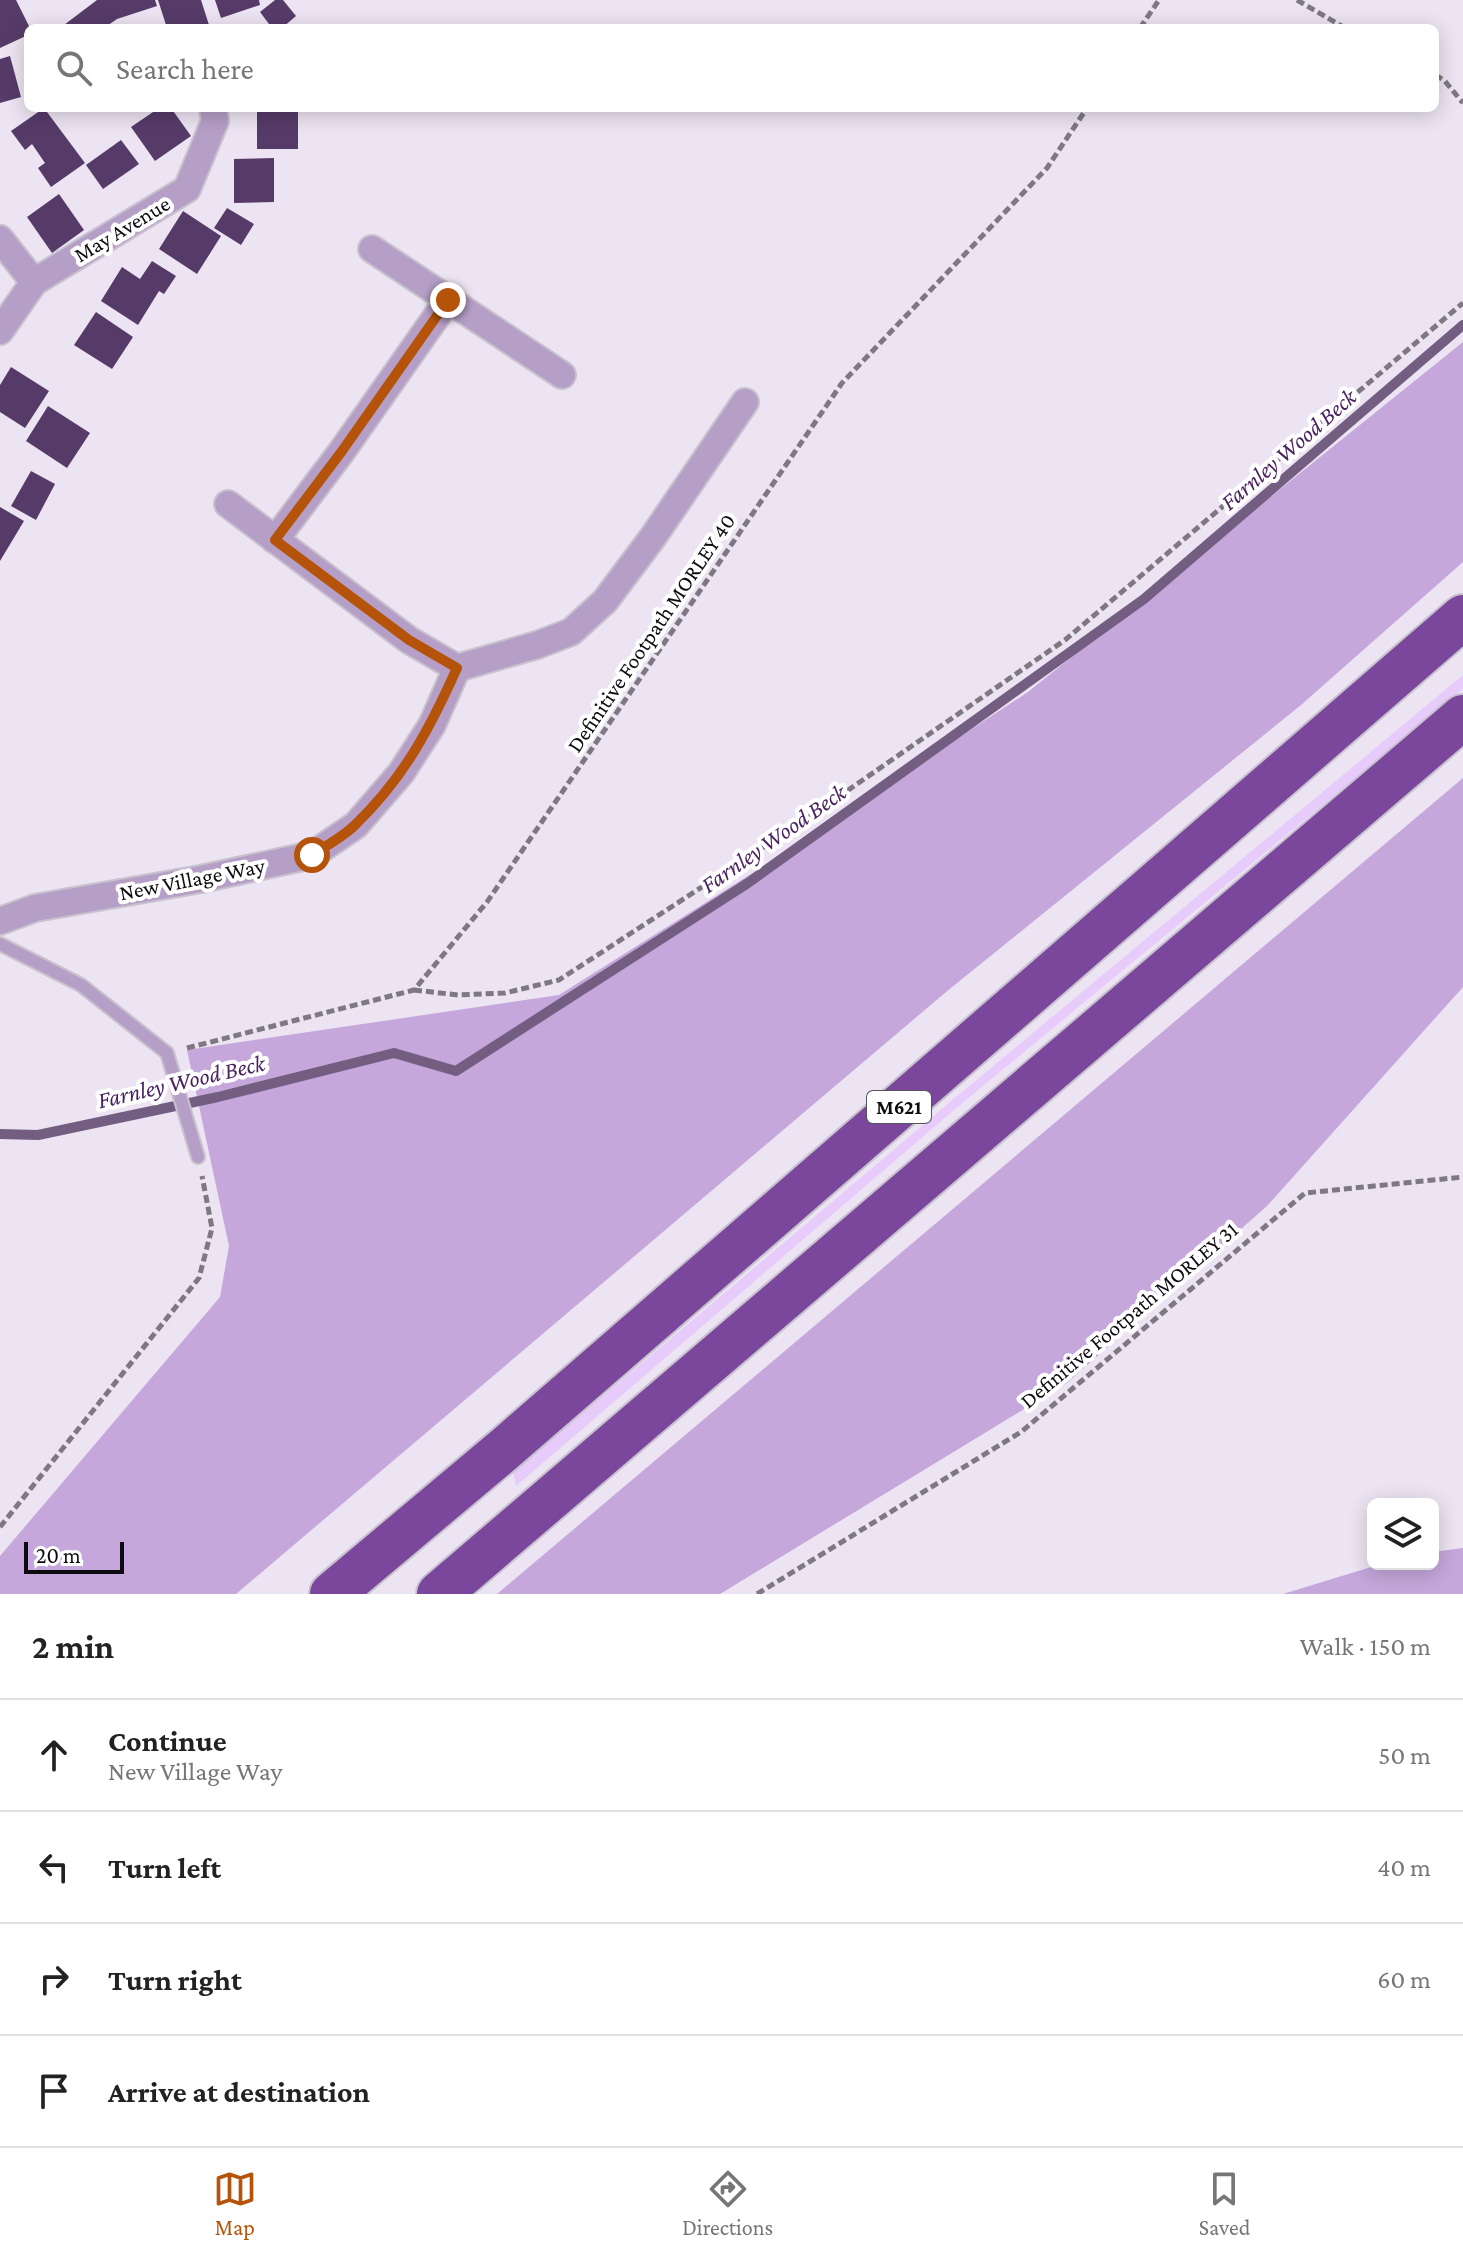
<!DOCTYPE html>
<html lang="en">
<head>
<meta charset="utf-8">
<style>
	:root { --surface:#fff; --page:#f2f2f2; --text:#222; --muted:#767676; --line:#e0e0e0; --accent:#b45309 }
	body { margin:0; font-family:"Crimson Pro",serif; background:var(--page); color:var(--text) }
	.controls { position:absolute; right:24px; bottom:24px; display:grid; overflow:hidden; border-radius:12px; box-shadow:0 4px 20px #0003 }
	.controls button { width:72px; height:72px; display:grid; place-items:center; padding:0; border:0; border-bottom:2px solid var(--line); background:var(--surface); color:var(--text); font:40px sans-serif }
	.scale { position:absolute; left:24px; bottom:20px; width:100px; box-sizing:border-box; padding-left:8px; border:4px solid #0e0b10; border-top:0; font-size:22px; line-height:28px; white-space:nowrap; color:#0e0b10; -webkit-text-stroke:6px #fff; paint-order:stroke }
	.stop { position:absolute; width:24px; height:24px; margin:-18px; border:6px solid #b45309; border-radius:50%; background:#fff }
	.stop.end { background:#b45309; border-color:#fff; box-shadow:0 2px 8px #0008 }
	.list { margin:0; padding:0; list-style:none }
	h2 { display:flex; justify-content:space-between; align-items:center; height:104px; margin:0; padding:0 32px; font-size:34px }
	h2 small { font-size:26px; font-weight:400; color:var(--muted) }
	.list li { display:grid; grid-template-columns:52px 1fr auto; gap:24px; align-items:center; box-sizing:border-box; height:112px; padding:0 32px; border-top:2px solid var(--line) }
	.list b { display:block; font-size:30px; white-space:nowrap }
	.list p { margin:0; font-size:26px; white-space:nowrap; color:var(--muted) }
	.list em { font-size:26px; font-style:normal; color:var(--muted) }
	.icon { flex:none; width:44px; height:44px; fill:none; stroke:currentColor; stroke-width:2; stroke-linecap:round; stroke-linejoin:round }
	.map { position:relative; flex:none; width:1463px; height:1594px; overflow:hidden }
	.search { position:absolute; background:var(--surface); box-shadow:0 4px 20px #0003; left:24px; right:24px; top:24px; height:88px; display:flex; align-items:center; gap:20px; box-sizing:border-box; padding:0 28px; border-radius:12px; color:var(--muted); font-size:30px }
	.sheet { height:552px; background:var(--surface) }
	nav { display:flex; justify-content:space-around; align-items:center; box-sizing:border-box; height:112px; border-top:2px solid var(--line); background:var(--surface); font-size:22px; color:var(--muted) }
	nav a { display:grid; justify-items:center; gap:4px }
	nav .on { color:var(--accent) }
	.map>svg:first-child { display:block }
	.green { fill:#e7ccfb }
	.forest { fill:#c5a7db }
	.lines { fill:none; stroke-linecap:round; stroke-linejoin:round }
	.stream { stroke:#735e82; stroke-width:10 }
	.building { fill:#563b68 }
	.lane-casing { stroke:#c8c1ce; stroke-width:16 }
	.street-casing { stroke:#c8c1ce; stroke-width:30 }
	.highway-casing { stroke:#c8c1ce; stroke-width:48 }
	.path { stroke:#7d7881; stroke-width:5; stroke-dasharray:8 4; stroke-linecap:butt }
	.lane { stroke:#b69fc7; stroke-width:12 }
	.street { stroke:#b69fc7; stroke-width:26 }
	.highway { stroke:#7b479c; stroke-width:44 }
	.route { stroke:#b45309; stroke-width:10 }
	.labels { text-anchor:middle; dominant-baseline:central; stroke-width:8; stroke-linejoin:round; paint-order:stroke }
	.shield { fill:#fff; stroke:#565458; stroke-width:2 }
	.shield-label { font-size:20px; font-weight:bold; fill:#0e0b10 }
	.street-label { font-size:22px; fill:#0e0b10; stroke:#fff }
	.water-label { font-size:24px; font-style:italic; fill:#4a2362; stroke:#fff }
</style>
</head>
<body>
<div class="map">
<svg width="1463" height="1594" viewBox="0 0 1463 1594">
	<rect width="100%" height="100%" fill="#ece4f2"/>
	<polygon class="green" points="1463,675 1463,689 960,1105 516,1486 513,1472 956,1097"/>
	<g class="forest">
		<polygon points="1463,342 1463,562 1301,705 946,992 236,1594 0,1594 0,1556 220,1297 229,1246 187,1050 559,995 765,865 1028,692"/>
		<polygon points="1463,778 1463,987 1267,1206 1067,1383 720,1594 497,1594"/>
		<polygon points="1463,1548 1463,1594 1283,1594 1381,1564 1433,1564 1433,1552"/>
	</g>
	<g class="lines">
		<polyline class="stream" points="0,1134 38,1135 218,1097 394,1053 456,1071 748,883 1144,599 1463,325"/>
	</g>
	<g class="building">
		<polygon points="0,0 16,0 30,28 28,35 0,48"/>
		<polygon points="97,0 155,0 157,6 117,19 104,28 60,28"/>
		<polygon points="158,0 201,0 209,25 198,28 167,28"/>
		<polygon points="215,0 259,0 260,5 221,18"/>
		<polygon points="275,0 283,0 296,16 282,28 272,28 260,12"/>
		<polygon points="10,56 21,97 0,103 0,59"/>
		<polygon points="44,108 85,163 51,187 38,168 45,163 32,144 25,150 11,131"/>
		<polygon points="159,108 171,108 191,136 155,161 131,127"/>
		<rect x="257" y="108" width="41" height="41"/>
		<polygon points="121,140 139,164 103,189 86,165"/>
		<polygon points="274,158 274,202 234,203 234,159"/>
		<polygon points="59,194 84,230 52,253 27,217"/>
		<polygon points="227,208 254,224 241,245 214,228"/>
		<polygon points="183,211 221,236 197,274 159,249"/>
		<polygon points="152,261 176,276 164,294 159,291 138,325 101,301 122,267 140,279"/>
		<polygon points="96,312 133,337 112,369 74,345"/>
		<polygon points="11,367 49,391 25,428 0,412 0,385"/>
		<polygon points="48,406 90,433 67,468 26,441"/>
		<polygon points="31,471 55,484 36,520 11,506"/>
		<polygon points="0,507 24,521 0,561"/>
	</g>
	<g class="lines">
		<g class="lane-casing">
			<polyline id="lane" points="0,944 81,985 167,1053 198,1157"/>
		</g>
		<g class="street-casing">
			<g id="street">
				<polyline points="0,239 34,282"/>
				<polyline points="372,249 562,375"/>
				<polyline points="0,331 34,282 187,189 215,121 213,108"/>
				<polyline points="228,504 409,640 457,668"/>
				<polyline points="275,540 342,451 448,300"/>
				<polyline points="0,921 35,908 201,879 312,855 356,825 401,773 432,725 457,668 537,645 571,632 605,601 653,537 745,402"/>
			</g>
		</g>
		<g class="highway-casing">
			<g id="highway">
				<polyline points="332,1594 507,1447 1463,617"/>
				<polyline points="439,1594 1463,717"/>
			</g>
		</g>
		<g class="path">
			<polyline points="1297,0 1345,28"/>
			<polyline points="1140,28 1159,0"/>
			<polyline points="1435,75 1444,80 1463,103"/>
			<polyline points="414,990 458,995 505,993 559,980 805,820 1065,640 1463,303"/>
			<polyline points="187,1048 414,990 487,902 842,383 1047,168 1087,108"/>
			<polyline points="0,1527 199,1278 212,1228 202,1176"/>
			<polyline points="757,1594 1021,1432 1305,1193 1463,1177"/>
		</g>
		<use href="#lane" class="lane"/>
		<use href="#street" class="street"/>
		<use href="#highway" class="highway"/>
	</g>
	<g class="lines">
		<path class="route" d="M312,855C327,845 345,836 357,823C405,776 430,728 457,668L409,640L275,540L342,451L448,300"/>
	</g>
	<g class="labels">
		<rect class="shield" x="867" y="1091" width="64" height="32" rx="6"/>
		<g class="shield-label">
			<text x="899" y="1107">M621</text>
		</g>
		<g class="street-label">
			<text transform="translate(122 229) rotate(-31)">May Avenue</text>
			<text transform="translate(651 633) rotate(-56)">Definitive Footpath MORLEY 40</text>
			<text transform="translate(192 879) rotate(-11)">New Village Way</text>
			<text transform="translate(1129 1315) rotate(-40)">Definitive Footpath MORLEY 31</text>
		</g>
		<g class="water-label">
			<text transform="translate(1288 449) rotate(-41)">Farnley Wood Beck</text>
			<text transform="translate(773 838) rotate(-35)">Farnley Wood Beck</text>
			<text transform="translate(181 1081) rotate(-13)">Farnley Wood Beck</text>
		</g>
	</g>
</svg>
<div class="controls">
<button><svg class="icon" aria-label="layers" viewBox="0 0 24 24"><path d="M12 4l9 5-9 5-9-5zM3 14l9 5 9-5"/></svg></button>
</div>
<div class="scale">20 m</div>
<div class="stop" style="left:312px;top:855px"></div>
<div class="stop end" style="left:448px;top:300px"></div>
<div class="search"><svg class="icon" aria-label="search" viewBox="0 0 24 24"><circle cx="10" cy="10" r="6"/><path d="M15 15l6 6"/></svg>Search here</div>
</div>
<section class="sheet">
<h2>2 min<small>Walk · 150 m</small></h2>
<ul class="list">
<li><svg class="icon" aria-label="ahead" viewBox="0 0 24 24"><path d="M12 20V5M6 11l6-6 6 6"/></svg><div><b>Continue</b><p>New Village Way</p></div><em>50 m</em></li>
<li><svg class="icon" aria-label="left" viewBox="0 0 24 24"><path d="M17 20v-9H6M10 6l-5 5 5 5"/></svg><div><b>Turn left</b></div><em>40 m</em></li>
<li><svg class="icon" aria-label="right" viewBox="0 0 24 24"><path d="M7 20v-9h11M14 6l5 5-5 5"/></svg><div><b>Turn right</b></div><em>60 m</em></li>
<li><svg class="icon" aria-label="arrive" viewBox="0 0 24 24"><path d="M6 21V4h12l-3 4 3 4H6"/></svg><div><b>Arrive at destination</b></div></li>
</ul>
</section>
<nav>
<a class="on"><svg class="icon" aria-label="map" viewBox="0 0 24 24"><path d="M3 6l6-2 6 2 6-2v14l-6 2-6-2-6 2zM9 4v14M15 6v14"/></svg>Map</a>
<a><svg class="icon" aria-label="directions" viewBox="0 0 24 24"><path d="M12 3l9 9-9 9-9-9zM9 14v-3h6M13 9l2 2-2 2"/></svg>Directions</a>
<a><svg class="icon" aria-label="saved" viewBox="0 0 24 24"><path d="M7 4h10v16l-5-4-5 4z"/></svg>Saved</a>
</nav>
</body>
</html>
